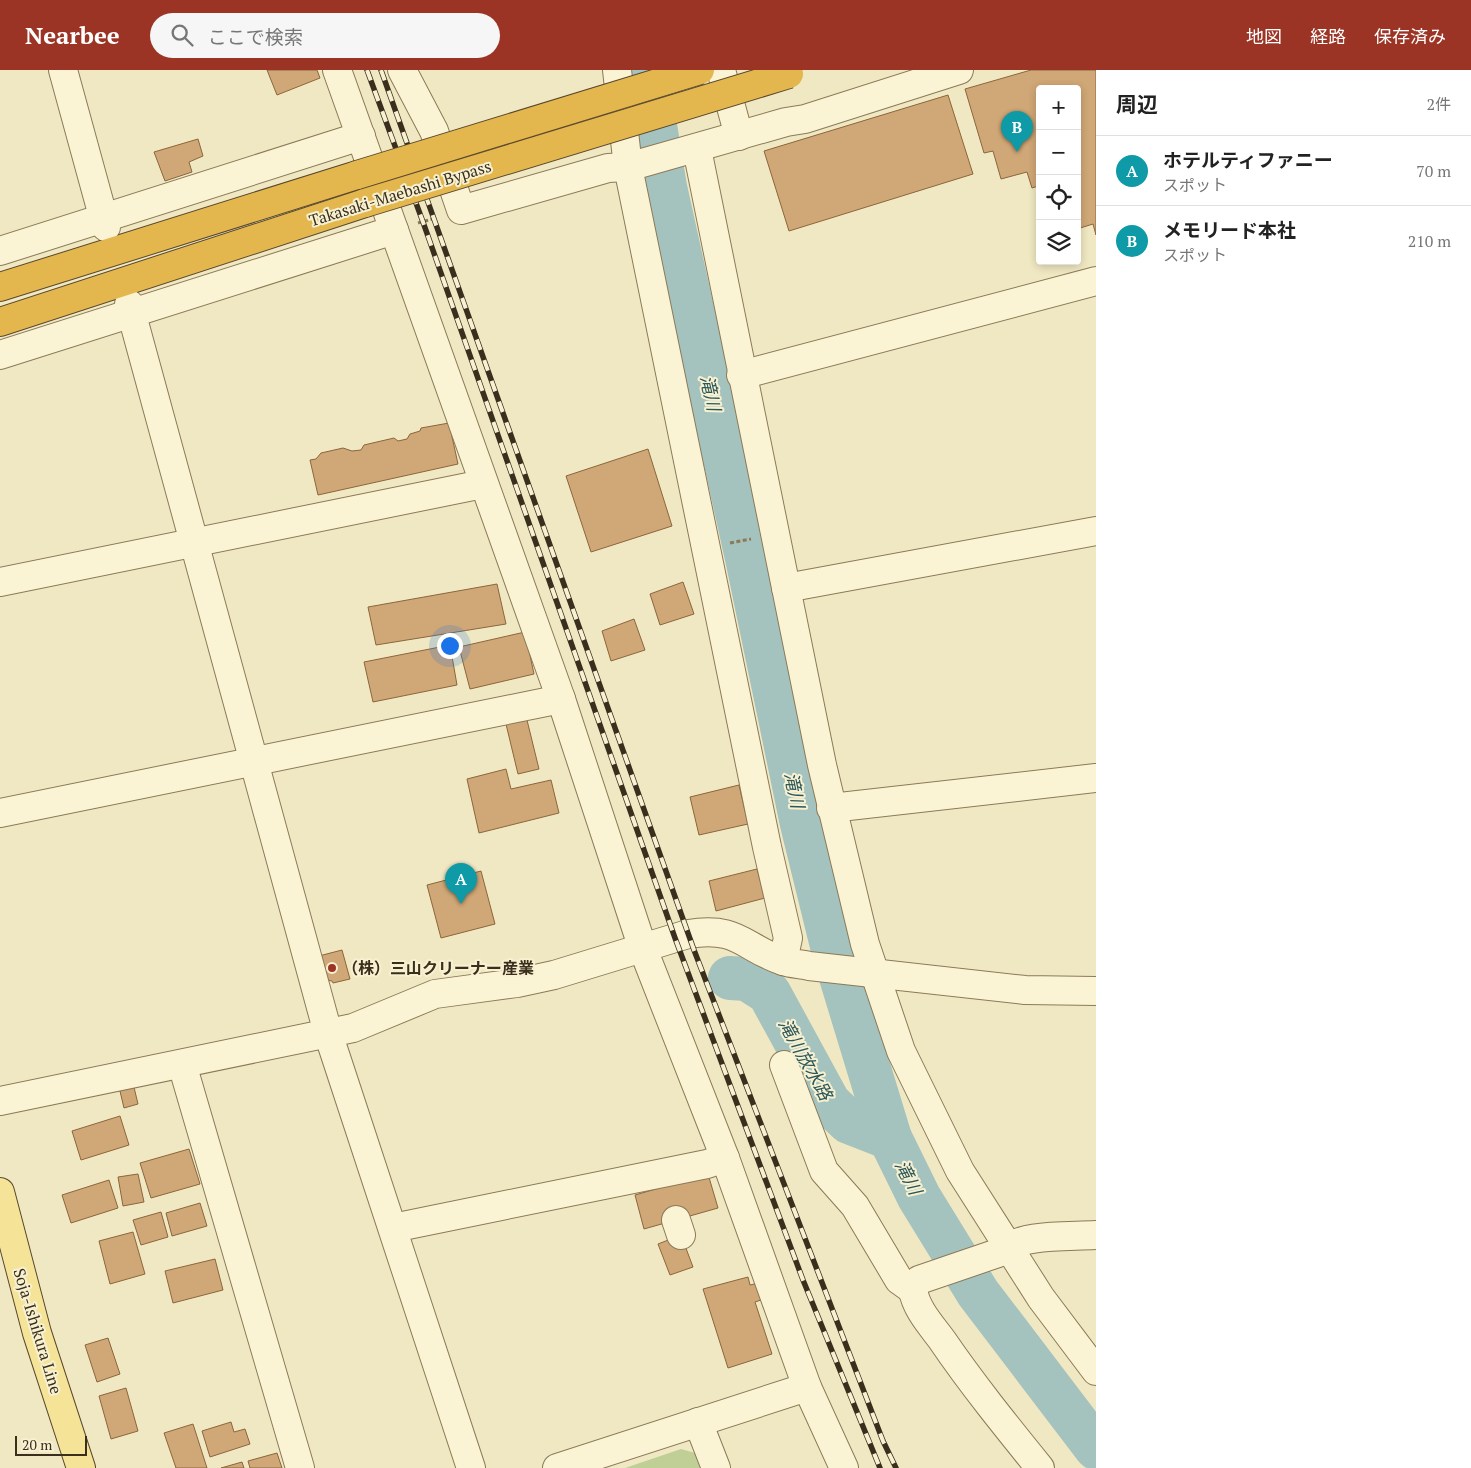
<!DOCTYPE html>
<html lang="ja">
<head>
<meta charset="utf-8">
<style>
	:root { --surface:#fff; --page:#f6f6f6; --text:#222; --muted:#767676; --line:#e0e0e0; --accent:#9c3425 }
	body { margin:0; font-family:"PT Serif","Noto Sans JP",serif; background:var(--page); color:var(--text) }
	.controls { position:absolute; right:15px; top:15px; display:grid; overflow:hidden; border-radius:5px; box-shadow:0 2px 8px #0003 }
	.controls button { width:45px; height:45px; display:grid; place-items:center; padding:0; border:0; border-bottom:1px solid var(--line); background:var(--surface); color:var(--text); font:25px sans-serif }
	.scale { position:absolute; left:15px; bottom:12px; width:72px; box-sizing:border-box; padding-left:5px; border:2px solid #3a2f1d; border-top:0; font-size:14px; line-height:18px; white-space:nowrap; color:#3a2f1d; -webkit-text-stroke:4px #f7f1d2; paint-order:stroke }
	.you { position:absolute; left:449px; top:575px; width:18px; height:18px; margin:-12px; border:4px solid #fff; border-radius:50%; background:#1a73e8; box-shadow:0 0 0 8px #1a73e833 }
	.badge { display:grid; place-items:center; width:32px; height:32px; border-radius:50%; background:var(--accent); color:#fff; font-size:16px; font-weight:700 }
	.pin { position:absolute; translate:-50% -41px; filter:drop-shadow(0 1px 2px #0008) }
	.pin::after { content:''; position:absolute; top:26px; width:18px; height:15px; background:inherit; clip-path:polygon(0 0,100% 0,50% 100%) }
	.list { margin:0; padding:0; list-style:none }
	h2 { display:flex; justify-content:space-between; align-items:center; height:65px; margin:0; padding:0 20px; font-size:21px }
	h2 small { font-size:16px; font-weight:400; color:var(--muted) }
	.list li { display:grid; grid-template-columns:32px 1fr auto; gap:15px; align-items:center; box-sizing:border-box; height:70px; padding:0 20px; border-top:1px solid var(--line) }
	.list b { display:block; font-size:19px; white-space:nowrap }
	.list p { margin:0; font-size:16px; white-space:nowrap; color:var(--muted) }
	.list em { font-size:16px; font-style:normal; color:var(--muted) }
	.icon { flex:none; width:28px; height:28px; fill:none; stroke:currentColor; stroke-width:2; stroke-linecap:round; stroke-linejoin:round }
	.map { position:relative; flex:none; width:1096px; height:1398px; overflow:hidden }
	header { display:flex; align-items:center; gap:30px; box-sizing:border-box; height:70px; padding:0 25px; background:var(--accent); color:#fff }
	header strong { font-size:24px }
	nav { display:flex; gap:28px; margin-inline-start:auto; font-size:18px }
	.search { width:350px; height:45px; background:var(--page); display:flex; align-items:center; gap:12px; box-sizing:border-box; padding:0 18px; border-radius:28px; color:var(--muted); font-size:19px }
	main { display:flex }
	aside { flex:1; background:var(--surface) }
	.map>svg:first-child { display:block }
	.green { fill:#c0cf95 }
	.lines { fill:none; stroke-linecap:round; stroke-linejoin:round }
	.river { stroke:#a4c2be; stroke-width:44 }
	.building { fill:#d0a776; stroke:#8b663d }
	.minor-casing { stroke:#8b7a58; stroke-width:30 }
	.major-casing { stroke:#58472d; stroke-width:30 }
	.highway-casing { stroke:#58472d; stroke-width:30 }
	.path { stroke:#8b7a58; stroke-width:3; stroke-dasharray:4 2.5; stroke-linecap:butt }
	.minor { stroke:#faf4d5; stroke-width:28 }
	.major { stroke:#f5e498; stroke-width:28 }
	.highway { stroke:#e3b64e; stroke-width:28 }
	.rail-casing { stroke:#3a2f1d; stroke-width:5.5 }
	.rail { stroke:#f7f1d2; stroke-width:4; stroke-dasharray:11; stroke-linecap:butt }
	.highway-bridge-casing { stroke:#58472d; stroke-width:30; stroke-linecap:butt }
	.highway-bridge { stroke:#e3b64e; stroke-width:28 }
	.poi-dot { fill:#9c3425; stroke:#f7f1d2; stroke-width:2 }
	.labels { text-anchor:middle; dominant-baseline:central; stroke-width:4; stroke-linejoin:round; paint-order:stroke }
	.street-label { font-size:16px; fill:#3a2f1d; stroke:#f7f1d2 }
	.poi-label { font-size:16px; font-weight:bold; fill:#3a2f1d; stroke:#f7f1d2; text-anchor:start }
	.water-label { font-size:18px; font-style:italic; fill:#2c575a; stroke:#f7f1d2 }
</style>
</head>
<body>
<header>
<strong>Nearbee</strong>
<div class="search"><svg class="icon" aria-label="search" viewBox="0 0 24 24"><circle cx="10" cy="10" r="6"/><path d="M15 15l6 6"/></svg>ここで検索</div>
<nav><a>地図</a><a>経路</a><a>保存済み</a></nav>
</header>
<main>
<div class="map">
<svg width="1096" height="1398" viewBox="0 0 1096 1398">
	<rect width="100%" height="100%" fill="#f0e8c2"/>
	<polygon class="green" points="681,1379 695,1383 701,1398 625,1398"/>
	<g class="lines">
		<g class="river">
			<polyline points="646,0 665,117 747,488 802,754 834,884 890,1068 919,1127 978,1223 1096,1378"/>
			<polyline points="730,908 747,909 769,923 829,1033 849,1052 890,1068"/>
		</g>
	</g>
	<g class="building">
		<polygon points="267,0 317,0 320,8 277,25"/>
		<polygon points="1031,0 1096,0 1096,165 1093,154 1077,159 1077,19 1040,19 1040,121 1038,116 1032,118 1027,102 1001,109 993,81 984,83 965,19"/>
		<polygon points="948,25 973,104 789,161 764,81"/>
		<polygon points="198,69 203,86 189,92 192,102 165,111 154,82"/>
		<polygon points="449,353 458,394 318,425 310,390 316,389 321,383 343,378 352,381 361,380 364,375 394,368 398,371 407,369 410,364 420,361 421,358"/>
		<polygon points="648,379 672,456 591,482 566,406"/>
		<polygon points="683,512 694,544 660,555 650,524"/>
		<polygon points="497,514 506,554 376,575 368,537"/>
		<polygon points="634,549 645,580 611,591 602,561"/>
		<polygon points="525,562 534,604 470,619 459,577"/>
		<polygon points="450,575 457,615 373,632 364,592"/>
		<polygon points="526,646 539,699 518,704 505,650"/>
		<polygon points="506,699 511,719 551,710 559,743 479,763 467,709"/>
		<polygon points="739,715 748,754 699,765 690,727"/>
		<polygon points="757,799 765,828 716,841 709,811"/>
		<polygon points="481,801 495,854 441,868 427,815"/>
		<polygon points="342,880 350,909 333,913 332,911 321,909 315,887"/>
		<polygon points="133,1013 138,1034 124,1038 119,1017"/>
		<polygon points="120,1046 129,1075 81,1090 72,1061"/>
		<polygon points="189,1079 200,1114 151,1128 140,1093"/>
		<polygon points="138,1104 144,1132 123,1136 118,1107"/>
		<polygon points="708,1104 718,1138 644,1159 635,1125"/>
		<polygon points="109,1110 118,1138 71,1153 62,1125"/>
		<polygon points="200,1133 207,1156 172,1166 166,1143"/>
		<polygon points="161,1142 168,1167 141,1175 133,1150"/>
		<polygon points="133,1162 145,1204 110,1214 99,1171"/>
		<polygon points="681,1165 693,1197 670,1205 658,1174"/>
		<polygon points="215,1189 223,1220 173,1233 165,1201"/>
		<polygon points="748,1207 750,1215 763,1212 767,1228 755,1232 772,1284 728,1298 703,1219"/>
		<polygon points="108,1268 120,1304 97,1312 85,1275"/>
		<polygon points="126,1318 138,1361 111,1369 99,1326"/>
		<polygon points="231,1352 234,1362 245,1359 250,1374 210,1387 202,1361"/>
		<polygon points="193,1354 207,1398 176,1398 164,1363"/>
		<polygon points="277,1383 282,1398 250,1398 248,1391"/>
		<polygon points="242,1392 244,1398 221,1398"/>
	</g>
	<g class="lines">
		<g class="minor-casing">
			<g id="minor">
				<polyline points="63,0 106,157"/>
				<polyline points="337,0 561,629 643,879 725,1088 807,1317 844,1398"/>
				<polyline points="402,0 434,61 461,140 608,98 628,97 786,52 805,49 959,0"/>
				<polyline points="617,0 628,97 767,777 788,868 783,891"/>
				<polyline points="721,0 739,66"/>
				<polyline points="697,79 822,695 865,874 901,981 960,1101 1041,1228 1096,1301"/>
				<polyline points="0,181 361,66"/>
				<polyline points="129,234 328,963 471,1398"/>
				<polyline points="0,285 394,160"/>
				<polyline points="741,305 1096,211"/>
				<polyline points="0,512 483,414"/>
				<polyline points="786,518 1096,461"/>
				<polyline points="831,738 1096,708"/>
				<polyline points="0,743 561,629"/>
				<polyline points="182,994 300,1398"/>
				<polyline points="784,995 824,1101 855,1136 899,1210 913,1220"/>
				<path d="M0,1031L353,958L435,924L517,913L554,905L688,864C739,856 742,877 783,891C791,894 801,894 809,896L1025,920L1096,921"/>
				<polyline points="676,1150 681,1165"/>
				<polyline points="393,1158 707,1094 725,1088"/>
				<polyline points="698,1352 716,1398"/>
				<polyline points="557,1398 807,1317"/>
				<path d="M1040,1398C1006,1356 972,1314 942,1270C931,1255 916,1239 913,1220L919,1210L998,1183C1022,1163 1066,1167 1096,1165"/>
			</g>
		</g>
		<g class="major-casing">
			<polyline id="major" points="0,1122 37,1263 81,1398"/>
		</g>
		<g class="highway-casing">
			<g id="highway">
				<polyline points="0,217 357,105"/>
				<polyline points="0,252 365,133"/>
			</g>
		</g>
		<g class="path">
			<polyline points="418,153 436,148"/>
			<polyline points="730,473 751,469"/>
		</g>
		<use href="#minor" class="minor"/>
		<use href="#major" class="major"/>
		<use href="#highway" class="highway"/>
		<g class="rail-casing">
			<g id="rail">
				<polyline points="367,0 423,152 675,868 803,1210 880,1398"/>
				<polyline points="381,0 694,880 883,1371 896,1398"/>
			</g>
		</g>
		<use href="#rail" class="rail"/>
		<g class="highway-bridge-casing">
			<g id="highway-bridge">
				<polyline points="357,105 700,0"/>
				<polyline points="365,133 789,4"/>
			</g>
		</g>
		<use href="#highway-bridge" class="highway-bridge"/>
	</g>
	<circle class="poi-dot" cx="332" cy="898" r="5"/>
	<g class="labels">
		<g class="street-label">
			<text transform="translate(400 123) rotate(-17)">Takasaki-Maebashi Bypass</text>
			<text transform="translate(38 1261) rotate(73)">Soja-Ishikura Line</text>
		</g>
		<g class="poi-label">
			<text x="342" y="898">（株）三山クリーナー産業</text>
		</g>
		<g class="water-label">
			<text transform="translate(711 323) rotate(77)">滝川</text>
			<text transform="translate(795 720) rotate(78)">滝川</text>
			<text transform="translate(806 989) rotate(61)">滝川放水路</text>
			<text transform="translate(909 1107) rotate(63)">滝川</text>
		</g>
	</g>
</svg>
<div class="controls">
<button>+</button>
<button>−</button>
<button><svg class="icon" aria-label="locate" viewBox="0 0 24 24"><circle cx="12" cy="12" r="6"/><path d="M12 2v4M12 18v4M2 12h4M18 12h4"/></svg></button>
<button><svg class="icon" aria-label="layers" viewBox="0 0 24 24"><path d="M12 4l9 5-9 5-9-5zM3 14l9 5 9-5"/></svg></button>
</div>
<div class="scale">20 m</div>
<div class="you"></div>
<div class="pin badge" style="left:461px;top:834px;background:#0f9aa8">A</div>
<div class="pin badge" style="left:1017px;top:82px;background:#0f9aa8">B</div>
</div>
<aside>
<h2>周辺<small>2件</small></h2>
<ul class="list">
<li><span class="badge" style="background:#0f9aa8">A</span><div><b>ホテルティファニー</b><p>スポット</p></div><em>70 m</em></li>
<li><span class="badge" style="background:#0f9aa8">B</span><div><b>メモリード本社</b><p>スポット</p></div><em>210 m</em></li>
</ul>
</aside>
</main>
</body>
</html>
